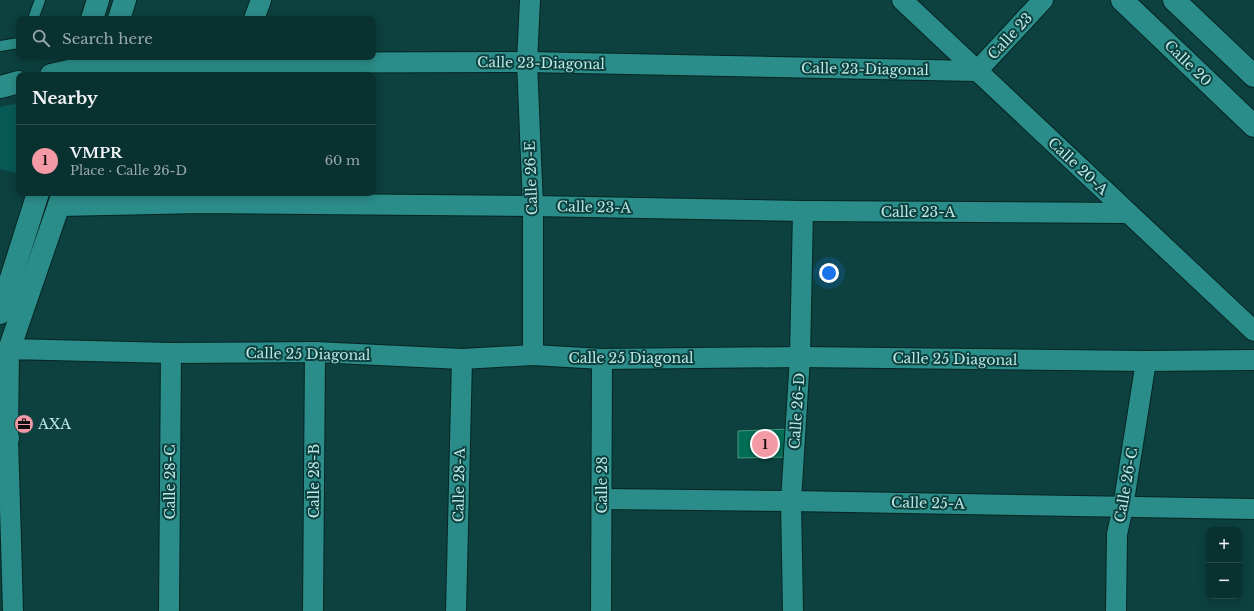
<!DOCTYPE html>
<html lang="en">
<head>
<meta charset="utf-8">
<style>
	:root { --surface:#09312f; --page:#173d3b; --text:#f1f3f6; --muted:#99a9aa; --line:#294c4b; --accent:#f49aa6 }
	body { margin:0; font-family:"Libre Baskerville",serif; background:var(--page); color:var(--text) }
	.controls { position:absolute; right:12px; bottom:12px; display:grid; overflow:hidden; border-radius:8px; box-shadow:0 2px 10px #0003 }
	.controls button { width:36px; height:36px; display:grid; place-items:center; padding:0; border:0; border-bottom:1px solid var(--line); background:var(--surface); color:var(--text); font:20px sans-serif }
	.you { position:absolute; left:829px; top:273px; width:14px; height:14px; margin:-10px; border:3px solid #fff; border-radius:50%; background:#1a73e8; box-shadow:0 0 0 6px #1a73e833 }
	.badge { display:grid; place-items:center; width:26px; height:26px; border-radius:50%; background:var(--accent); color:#111; font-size:13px; font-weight:700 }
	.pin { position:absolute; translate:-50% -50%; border:2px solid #fff; box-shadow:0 1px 4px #0006 }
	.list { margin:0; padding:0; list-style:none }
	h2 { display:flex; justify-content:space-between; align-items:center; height:52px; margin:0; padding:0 16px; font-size:17px }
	h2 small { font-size:13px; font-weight:400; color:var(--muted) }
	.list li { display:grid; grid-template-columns:26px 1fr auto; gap:12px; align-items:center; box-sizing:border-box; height:72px; padding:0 16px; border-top:1px solid var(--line) }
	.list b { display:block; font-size:15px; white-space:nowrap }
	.list p { margin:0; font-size:13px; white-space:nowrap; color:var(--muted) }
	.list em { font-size:13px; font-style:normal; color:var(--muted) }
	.icon { flex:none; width:22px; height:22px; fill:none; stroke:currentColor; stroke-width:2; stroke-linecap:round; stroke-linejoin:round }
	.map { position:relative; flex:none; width:1254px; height:611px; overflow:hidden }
	.search { position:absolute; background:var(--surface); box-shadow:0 2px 10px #0003; left:16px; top:16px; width:360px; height:44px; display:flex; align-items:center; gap:10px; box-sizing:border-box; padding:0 14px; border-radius:8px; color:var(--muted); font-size:15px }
	.panel { position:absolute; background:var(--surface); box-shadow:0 2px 10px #0003; left:16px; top:72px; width:360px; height:124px; border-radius:8px }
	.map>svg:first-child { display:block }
	.green { fill:#085a57 }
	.building { fill:#026e56; stroke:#46977e }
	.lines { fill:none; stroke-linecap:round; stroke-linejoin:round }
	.lane-casing { stroke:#062523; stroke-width:12 }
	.street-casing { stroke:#062523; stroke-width:22 }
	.secondary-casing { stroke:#062523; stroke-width:24 }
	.lane { stroke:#2b8d89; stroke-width:10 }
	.street { stroke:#2b8d89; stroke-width:20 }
	.secondary { stroke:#2b8d89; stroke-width:22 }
	.labels { text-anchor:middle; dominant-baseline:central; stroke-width:4; stroke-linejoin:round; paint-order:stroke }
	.street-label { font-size:14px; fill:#bce7e4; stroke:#0c413f }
	.poi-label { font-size:14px; fill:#bce7e4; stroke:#0c413f; text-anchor:start }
</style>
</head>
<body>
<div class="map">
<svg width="1254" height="611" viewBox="0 0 1254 611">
	<rect width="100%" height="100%" fill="#0c413f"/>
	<polygon class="green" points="19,103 19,168 17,173 0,169 0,107"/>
	<polygon class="building" points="790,429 791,457 738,458 738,431"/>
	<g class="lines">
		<g class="lane-casing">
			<g id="lane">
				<polyline points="33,19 40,0"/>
				<polyline points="0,46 19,43"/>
			</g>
		</g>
		<g class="street-casing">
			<g id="street">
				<polyline points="530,0 527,62 533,206 533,355"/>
				<polyline points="902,0 1254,331"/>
				<polyline points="254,19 261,0"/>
				<polyline points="104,63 527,62 977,71 1043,0"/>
				<polyline points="59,206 201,203 533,206 803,211 1128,213"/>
				<polyline points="602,499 791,501 1254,509"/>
				<polyline points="13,611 8,438 9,349 171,353 315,352 462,359 533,355 602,359 800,357 1146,361 1254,360"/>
				<polyline points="169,611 171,353"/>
				<polyline points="313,611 315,352"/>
				<polyline points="456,611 462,359"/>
				<polyline points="601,611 602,359"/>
				<polyline points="793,611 791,501 800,357 803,211"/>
				<polyline points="1116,611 1117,534 1123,507 1146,361"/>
			</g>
		</g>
		<g class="secondary-casing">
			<g id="secondary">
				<polyline points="1122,0 1254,126"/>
				<polyline points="1174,0 1254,76"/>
				<polyline points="92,19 98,0"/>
				<polyline points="119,19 125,0"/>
				<polyline points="51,75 104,63"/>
				<polyline points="0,87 19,82"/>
				<polyline points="0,313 38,193"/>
				<polyline points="0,376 63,193"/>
				<polyline points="0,435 8,438"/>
			</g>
		</g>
		<use href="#lane" class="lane"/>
		<use href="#street" class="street"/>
		<use href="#secondary" class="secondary"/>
	</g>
	<defs>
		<g id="office-disc" transform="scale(1)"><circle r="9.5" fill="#f49aa6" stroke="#0c413f"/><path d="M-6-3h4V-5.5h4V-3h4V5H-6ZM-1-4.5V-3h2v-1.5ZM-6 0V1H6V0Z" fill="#111"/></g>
	</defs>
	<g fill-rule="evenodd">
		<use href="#office-disc" x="24" y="424"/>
	</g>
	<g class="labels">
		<g class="street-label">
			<text transform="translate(1010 36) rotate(-47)">Calle 23</text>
			<text transform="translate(541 63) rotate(1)">Calle 23-Diagonal</text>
			<text transform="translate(1188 63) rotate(44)">Calle 20</text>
			<text transform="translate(865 69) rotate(1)">Calle 23-Diagonal</text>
			<text transform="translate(1078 166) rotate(43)">Calle 20-A</text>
			<text transform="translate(531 178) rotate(-92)">Calle 26-E</text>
			<text transform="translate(594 207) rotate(1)">Calle 23-A</text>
			<text x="918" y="212">Calle 23-A</text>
			<text transform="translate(308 354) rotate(1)">Calle 25 Diagonal</text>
			<text x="631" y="358">Calle 25 Diagonal</text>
			<text transform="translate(955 359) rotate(1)">Calle 25 Diagonal</text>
			<text transform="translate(797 411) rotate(-86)">Calle 26-D</text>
			<text transform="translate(314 481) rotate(-90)">Calle 28-B</text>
			<text transform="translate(170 482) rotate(-90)">Calle 28-C</text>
			<text transform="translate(459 485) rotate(-89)">Calle 28-A</text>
			<text transform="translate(602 485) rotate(-90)">Calle 28</text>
			<text transform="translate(1126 485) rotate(-80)">Calle 26-C</text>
			<text transform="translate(928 503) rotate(1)">Calle 25-A</text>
		</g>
		<g class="poi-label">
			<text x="38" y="424">AXA</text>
		</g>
	</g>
</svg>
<div class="controls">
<button>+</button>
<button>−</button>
</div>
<div class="you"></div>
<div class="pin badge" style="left:765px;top:444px">1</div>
<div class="search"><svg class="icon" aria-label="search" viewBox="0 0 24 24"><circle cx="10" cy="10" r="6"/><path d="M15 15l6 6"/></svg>Search here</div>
<section class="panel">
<h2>Nearby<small></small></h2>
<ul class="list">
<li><span class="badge">1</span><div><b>VMPR</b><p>Place · Calle 26-D</p></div><em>60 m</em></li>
</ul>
</section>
</div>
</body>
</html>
